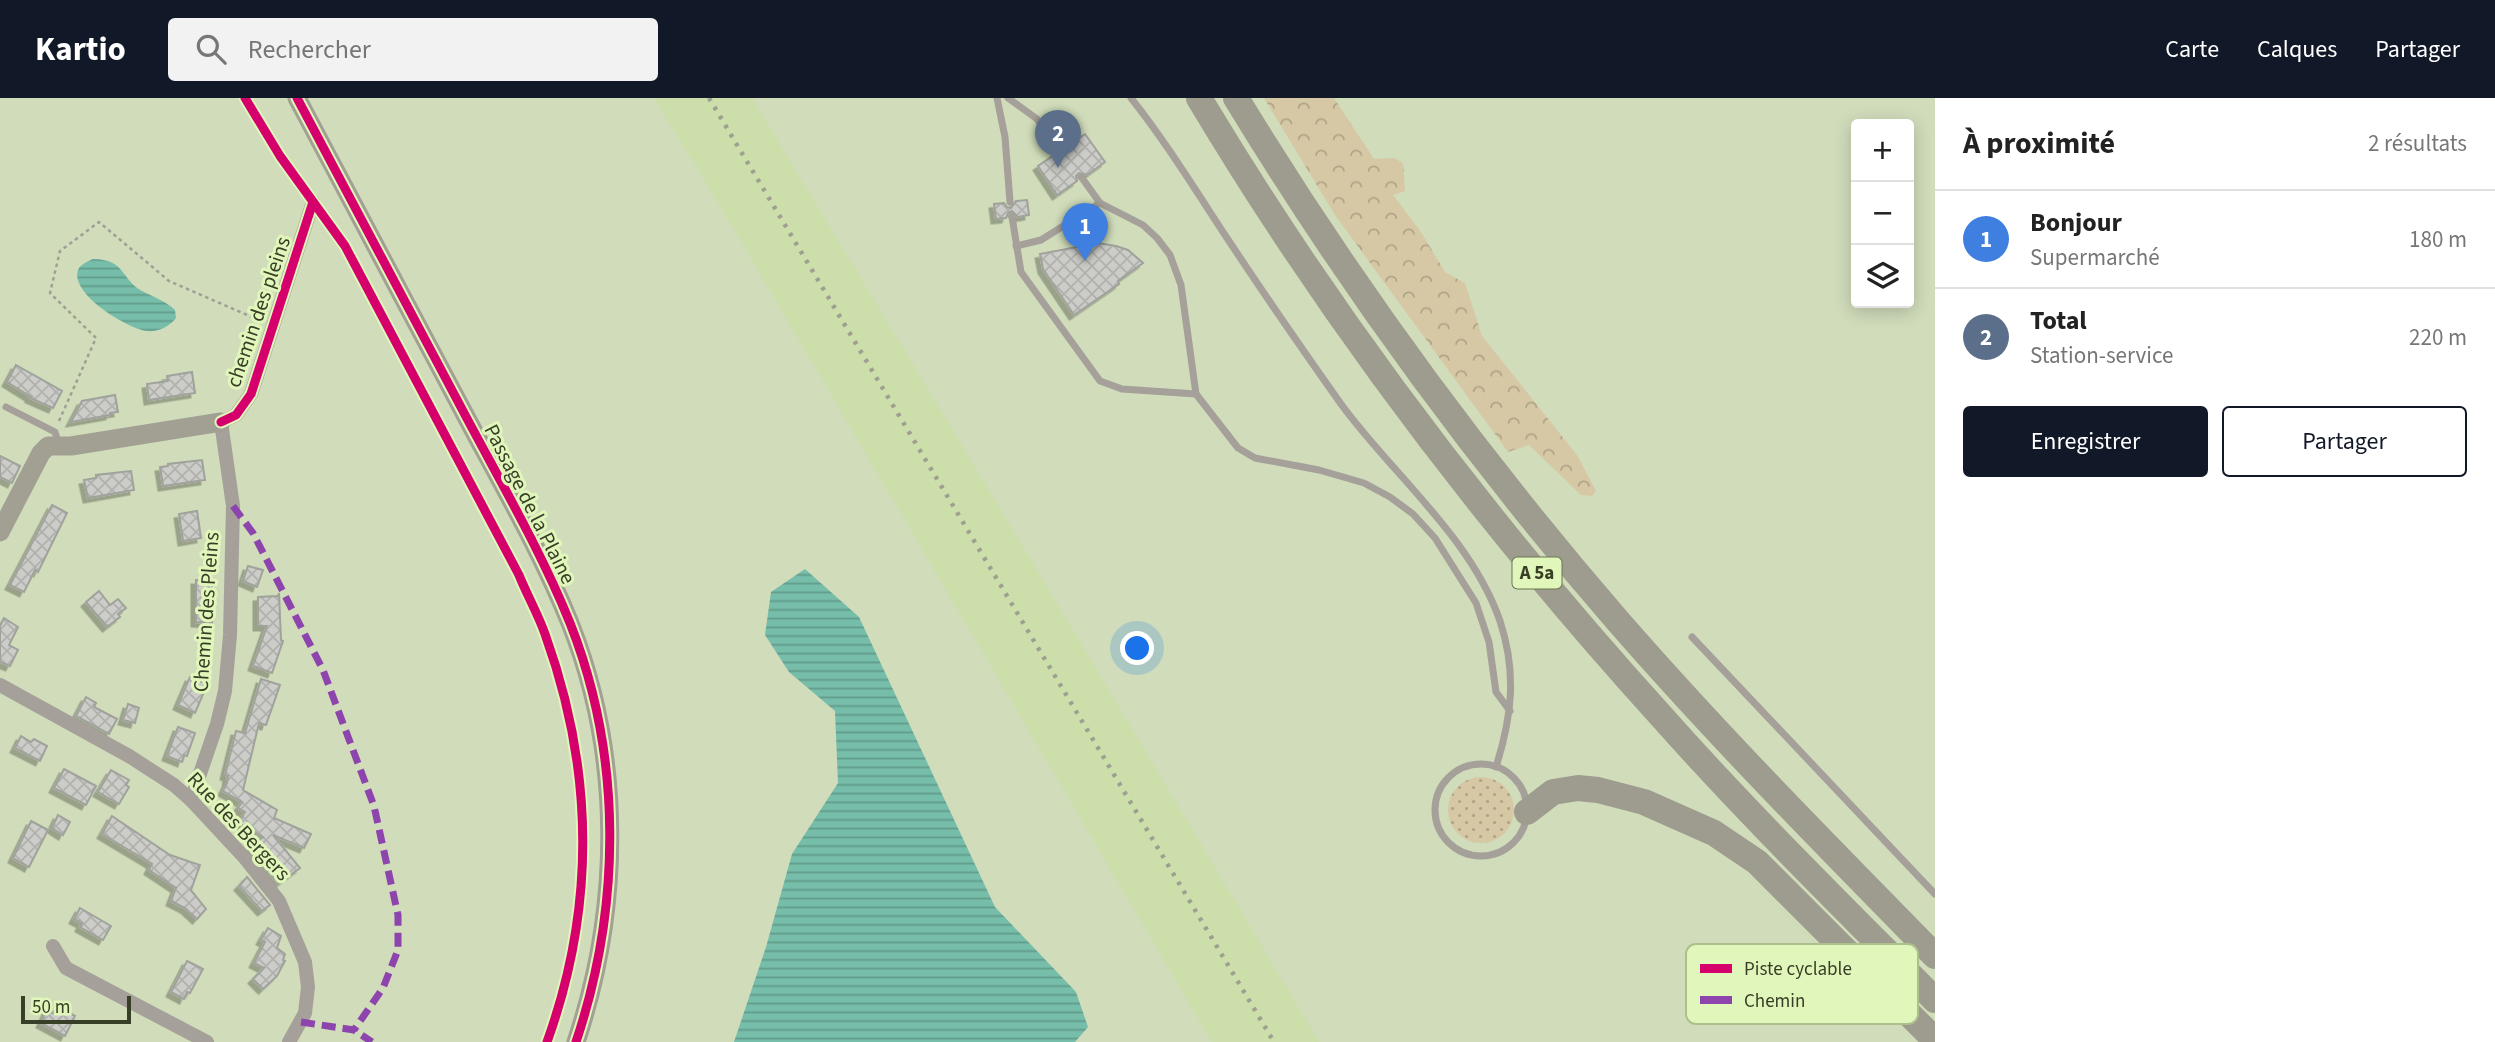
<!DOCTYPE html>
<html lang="fr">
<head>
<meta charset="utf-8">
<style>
	:root { --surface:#fff; --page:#f2f2f2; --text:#222; --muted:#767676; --line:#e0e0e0; --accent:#111827 }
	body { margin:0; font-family:"Source Sans 3",sans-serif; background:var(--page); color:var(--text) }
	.controls { position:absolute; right:21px; top:21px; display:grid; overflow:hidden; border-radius:7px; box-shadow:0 4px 18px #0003 }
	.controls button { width:63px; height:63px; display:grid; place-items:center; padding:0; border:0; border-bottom:2px solid var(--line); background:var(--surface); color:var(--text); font:35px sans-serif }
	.scale { position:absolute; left:21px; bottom:18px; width:110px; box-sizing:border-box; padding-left:7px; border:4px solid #373f27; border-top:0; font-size:19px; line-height:24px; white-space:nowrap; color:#373f27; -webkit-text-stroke:5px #e1f6ba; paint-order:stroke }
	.you { position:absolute; left:1138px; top:551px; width:24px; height:24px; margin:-18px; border:5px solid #fff; border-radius:50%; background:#1a73e8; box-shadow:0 0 0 10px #1a73e833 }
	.badge { display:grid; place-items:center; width:46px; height:46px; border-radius:50%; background:var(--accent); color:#fff; font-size:23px; font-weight:700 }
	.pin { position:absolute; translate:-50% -58px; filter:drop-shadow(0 2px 4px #0008) }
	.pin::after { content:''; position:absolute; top:37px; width:24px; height:21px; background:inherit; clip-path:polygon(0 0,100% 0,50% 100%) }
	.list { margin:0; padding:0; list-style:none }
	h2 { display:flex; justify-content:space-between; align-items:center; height:91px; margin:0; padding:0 28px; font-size:30px }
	h2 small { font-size:23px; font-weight:400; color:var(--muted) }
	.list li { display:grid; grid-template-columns:46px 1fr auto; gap:21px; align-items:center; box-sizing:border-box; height:98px; padding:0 28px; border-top:2px solid var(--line) }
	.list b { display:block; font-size:26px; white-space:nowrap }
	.list p { margin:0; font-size:23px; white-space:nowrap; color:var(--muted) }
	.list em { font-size:23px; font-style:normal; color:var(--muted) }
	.actions { display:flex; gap:14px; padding:21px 28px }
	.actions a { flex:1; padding:16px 0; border:2px solid var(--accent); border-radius:7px; text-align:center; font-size:24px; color:var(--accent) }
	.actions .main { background:var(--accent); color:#fff }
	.icon { flex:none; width:38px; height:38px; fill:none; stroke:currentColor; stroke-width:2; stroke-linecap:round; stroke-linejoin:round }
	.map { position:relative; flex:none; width:1935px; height:944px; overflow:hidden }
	header { display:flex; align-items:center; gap:42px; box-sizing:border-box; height:98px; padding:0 35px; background:var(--accent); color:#fff }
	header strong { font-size:33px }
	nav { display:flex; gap:38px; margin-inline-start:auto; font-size:24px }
	.search { width:490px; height:63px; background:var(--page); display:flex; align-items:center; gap:18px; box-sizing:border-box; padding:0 24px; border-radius:7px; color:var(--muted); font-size:26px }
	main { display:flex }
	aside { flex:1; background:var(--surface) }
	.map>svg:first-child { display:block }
	.built { fill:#ccdeaa }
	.green { fill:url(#green-dots) }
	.forest { fill:url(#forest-crowns) }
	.water { fill:url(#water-rules) }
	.building { fill:url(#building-cross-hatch); stroke:#a0a29c; stroke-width:2; filter:url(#shadow) }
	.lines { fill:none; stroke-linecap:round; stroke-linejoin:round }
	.path { stroke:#9fa093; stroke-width:2.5; stroke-dasharray:3.5 3.5; stroke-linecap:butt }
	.lane { stroke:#a5a099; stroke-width:7 }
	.street { stroke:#a5a099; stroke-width:14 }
	.secondary { stroke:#a1a093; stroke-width:19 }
	.highway { stroke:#9d9c8f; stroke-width:26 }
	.rail { stroke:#9e9f91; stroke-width:4.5; stroke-dasharray:3.5 7; stroke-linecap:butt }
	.quiet { stroke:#8e44ad; stroke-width:7; stroke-dasharray:14 7; stroke-linecap:butt }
	.cycleway-casing { stroke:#e1f6ba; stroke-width:13 }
	.cycleway { stroke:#d6006c; stroke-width:9 }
	.labels { text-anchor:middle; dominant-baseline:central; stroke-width:6; stroke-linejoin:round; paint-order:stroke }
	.shield { fill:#e1f6ba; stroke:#6a7653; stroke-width:2 }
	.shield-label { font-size:19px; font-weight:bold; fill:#373f27 }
	.street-label { font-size:21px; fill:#373f27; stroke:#e1f6ba }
	.key { fill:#e1f6ba; stroke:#aebf8e; stroke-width:2 }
	.key-label { font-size:19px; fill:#373f27 }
</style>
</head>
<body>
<header>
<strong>Kartio</strong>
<div class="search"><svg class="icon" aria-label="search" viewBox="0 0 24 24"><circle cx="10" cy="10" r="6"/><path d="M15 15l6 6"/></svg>Rechercher</div>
<nav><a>Carte</a><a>Calques</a><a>Partager</a></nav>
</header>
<main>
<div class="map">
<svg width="1935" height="944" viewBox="0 0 1935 944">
	<defs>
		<pattern id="green-dots" width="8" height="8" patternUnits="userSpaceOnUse" patternTransform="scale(1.75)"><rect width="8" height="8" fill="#d7c8a5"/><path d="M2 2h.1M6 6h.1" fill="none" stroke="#afa486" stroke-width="1.8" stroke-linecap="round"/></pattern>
		<pattern id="forest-crowns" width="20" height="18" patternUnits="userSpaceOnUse" patternTransform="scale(1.75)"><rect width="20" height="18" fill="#d7c8a5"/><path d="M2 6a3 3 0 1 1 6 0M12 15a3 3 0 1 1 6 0" fill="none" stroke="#afa486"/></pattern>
		<pattern id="water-rules" width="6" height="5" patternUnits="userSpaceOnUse" patternTransform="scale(1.75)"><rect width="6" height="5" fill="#76bdaa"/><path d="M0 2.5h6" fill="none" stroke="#629b8a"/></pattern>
		<pattern id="building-cross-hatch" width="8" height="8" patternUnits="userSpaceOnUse" patternTransform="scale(1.75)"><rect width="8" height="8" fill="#ccccc9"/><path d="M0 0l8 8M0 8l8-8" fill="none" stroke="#b0b0ad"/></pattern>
		<filter id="shadow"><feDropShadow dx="-4.5" dy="4.5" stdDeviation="0" flood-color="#0004"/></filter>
	</defs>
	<rect width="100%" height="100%" fill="#d0dcba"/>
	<polygon class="built" points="654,0 752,0 1031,462 1319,944 1212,944 723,113"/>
	<circle class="green" cx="1481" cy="712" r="33"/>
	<polygon class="forest" points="1264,0 1334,0 1374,61 1394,60 1403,65 1405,93 1393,97 1421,134 1445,174 1465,185 1482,238 1577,357 1596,393 1592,398 1581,397 1529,347 1508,354 1335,117"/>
	<g class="water">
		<path d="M93,161C126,161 121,182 142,193C154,199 165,203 175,212L176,220C169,229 158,234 147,233C128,231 66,194 79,170C82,166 88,163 93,161Z"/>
		<polygon points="805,471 859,519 995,809 1076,894 1088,929 1075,944 734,944 766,849 792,756 838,685 835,613 789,574 765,537 771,494"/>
	</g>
	<g class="building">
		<polygon points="1085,36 1105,64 1087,77 1079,75 1076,78 1077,83 1057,97 1038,68 1057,55 1060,58 1065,57 1068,54 1067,48"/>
		<polygon points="1027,102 1029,117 1018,119 1012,113 1008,115 1006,120 996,121 994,106 1004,105 1007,109 1011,110 1016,103"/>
		<polygon points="1098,145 1116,148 1128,152 1143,165 1118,183 1119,186 1074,217 1043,171 1040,156"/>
		<polygon points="16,267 62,293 53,310 30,300 31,299 7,284"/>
		<polygon points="192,274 195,295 149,302 147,286 168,283 167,278"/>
		<polygon points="115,297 118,314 110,315 110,317 71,324 82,303"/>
		<polygon points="0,358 20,368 12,385 0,379"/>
		<polygon points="202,362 205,382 163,388 160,369 168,368 168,366"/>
		<polygon points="131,373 134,392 88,400 84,382 96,380 96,377"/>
		<polygon points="52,407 67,415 38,474 35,472 24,494 10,487"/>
		<polygon points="197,413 201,440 183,443 179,416"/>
		<polygon points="248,468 263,472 257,489 243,483"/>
		<polygon points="196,482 212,483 212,525 196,524"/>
		<polygon points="99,493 110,507 118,501 126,510 118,516 120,519 107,529 86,504"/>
		<polygon points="279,495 281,542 283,543 272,575 253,568 267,528 258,528 258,499 278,498"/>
		<polygon points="4,520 18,529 9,547 18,552 10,568 0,564 0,528"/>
		<polygon points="190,579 205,585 202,592 204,594 195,615 178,607"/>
		<polygon points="261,581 280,587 266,627 259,625 243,692 277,712 274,720 311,736 304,750 273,737 300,770 278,786 249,750 263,739 239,725 245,714 238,710 242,704 223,693 227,685 228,678 225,677 236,633 245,635"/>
		<polygon points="86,599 96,605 94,609 117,621 109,636 76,618"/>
		<polygon points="128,606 139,610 135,625 123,622"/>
		<polygon points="178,629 195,635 187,658 184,657 182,664 167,658"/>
		<polygon points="21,638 31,644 34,641 47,648 40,663 15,650"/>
		<polygon points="64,671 96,688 86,707 54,690"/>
		<polygon points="111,672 129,682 126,687 129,689 119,706 98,694"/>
		<polygon points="58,717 70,724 63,737 52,730"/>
		<polygon points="112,718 170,757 200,767 191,792 206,811 197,821 185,810 171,803 176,790 149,772 152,766 102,736"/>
		<polygon points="31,723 48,732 29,769 13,760"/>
		<polygon points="247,779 270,807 262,813 239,788"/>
		<polygon points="80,810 111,828 103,842 80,829 82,825 74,821"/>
		<polygon points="268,830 281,838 277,850 285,856 283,862 285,863 277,878 263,891 253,881 264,870 254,865 265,844 261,842"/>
		<polygon points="187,863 203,871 190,895 187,894 184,901 171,894"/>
		<polygon points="58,909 75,918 65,938 41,925 47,912 54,916"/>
	</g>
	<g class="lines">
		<polyline class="path" points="59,323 96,240 50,195 60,153 99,124 169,183 261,223"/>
		<g class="lane">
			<polyline points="997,0 1005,39 1010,104"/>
			<polyline points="1008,0 1037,21 1062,52"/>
			<path d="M1131,0C1166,44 1196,93 1227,140C1264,196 1302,251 1341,306C1392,376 1471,439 1500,523C1517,575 1512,618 1496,669"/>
			<polyline points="1082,80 1100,105 1143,127 1157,140 1170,157 1181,187 1196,296 1238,350 1255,360 1319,372 1364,385 1390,399 1413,416 1435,440 1476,505 1489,544 1496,594 1510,613"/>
			<polyline points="1012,119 1021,174 1100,283 1122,291 1196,296"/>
			<polyline points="1016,148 1041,142 1100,105"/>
			<polyline points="6,309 55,334 59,347"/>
			<polyline points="1692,539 1935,796"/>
			<circle cx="1481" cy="712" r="46"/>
		</g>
		<g class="street">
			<polyline points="0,587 129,658 174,687 191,702 244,759 279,803 305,864 308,889 305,915 289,944"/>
			<polyline points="191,702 217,626 225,593 230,537 233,408 221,324 236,317 251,296 313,104"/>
			<polyline points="53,848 66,870 207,944"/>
		</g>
		<g class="secondary">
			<path d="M297,0C352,105 408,208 463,313C500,383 540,451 570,525C623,659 621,809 576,944"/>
			<polyline points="0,434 41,355 48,348 71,348 221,324"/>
		</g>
		<g class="highway">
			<path d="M1199,0C1331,221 1489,428 1662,619C1749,717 1843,809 1935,902"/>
			<path d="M1236,0C1348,184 1476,359 1617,522C1718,638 1827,748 1935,858"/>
			<polyline points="1527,714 1553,694 1578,690 1598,692 1644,704 1714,735 1757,764 1935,942"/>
		</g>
		<polyline class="rail" points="709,0 1274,944"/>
		<g class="quiet">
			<polyline points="233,408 253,435 323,572 374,708 398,817 398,852 383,890 354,932"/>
			<polyline points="301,924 354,932 372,944"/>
		</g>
		<g class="cycleway-casing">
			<g id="cycleway">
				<path d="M245,0L280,58L345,148L519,477C527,497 538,516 545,536C594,672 596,808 547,944"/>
				<path d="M297,0C352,105 408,208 463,313C500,383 540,451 570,525C623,659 621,809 576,944"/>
				<polyline points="221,324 236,317 251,296 313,104"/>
			</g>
		</g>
		<use href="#cycleway" class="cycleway"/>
	</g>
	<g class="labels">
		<rect class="shield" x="1512.5" y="459.5" width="49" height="31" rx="5"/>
		<g class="shield-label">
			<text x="1537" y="475">A 5a</text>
		</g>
		<g class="street-label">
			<text transform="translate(258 214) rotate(-71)">chemin des pleins</text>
			<text transform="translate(530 406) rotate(63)">Passage de la Plaine</text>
			<text transform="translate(206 514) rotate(-86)">Chemin des Pleins</text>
			<text transform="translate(239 728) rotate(47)">Rue des Bergers</text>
		</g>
	</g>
	<rect x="1686" y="846" width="232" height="80" rx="10" class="key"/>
	<rect x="1700" y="866" width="32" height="9" fill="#d6006c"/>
	<rect x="1700" y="898" width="32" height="8" fill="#8e44ad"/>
	<g class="key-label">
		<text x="1744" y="877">Piste cyclable</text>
		<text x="1744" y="909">Chemin</text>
	</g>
</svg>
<div class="controls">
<button>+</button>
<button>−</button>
<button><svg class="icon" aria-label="layers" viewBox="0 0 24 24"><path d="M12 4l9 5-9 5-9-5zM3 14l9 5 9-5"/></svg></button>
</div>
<div class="scale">50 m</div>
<div class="you"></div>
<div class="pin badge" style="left:1085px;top:163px;background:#3f7fe0">1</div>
<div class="pin badge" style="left:1058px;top:70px;background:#5c6f8a">2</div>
</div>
<aside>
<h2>À proximité<small>2 résultats</small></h2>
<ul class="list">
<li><span class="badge" style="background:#3f7fe0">1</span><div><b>Bonjour</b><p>Supermarché</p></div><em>180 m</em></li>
<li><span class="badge" style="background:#5c6f8a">2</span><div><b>Total</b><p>Station-service</p></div><em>220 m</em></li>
</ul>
<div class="actions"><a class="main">Enregistrer</a><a>Partager</a></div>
</aside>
</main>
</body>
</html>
